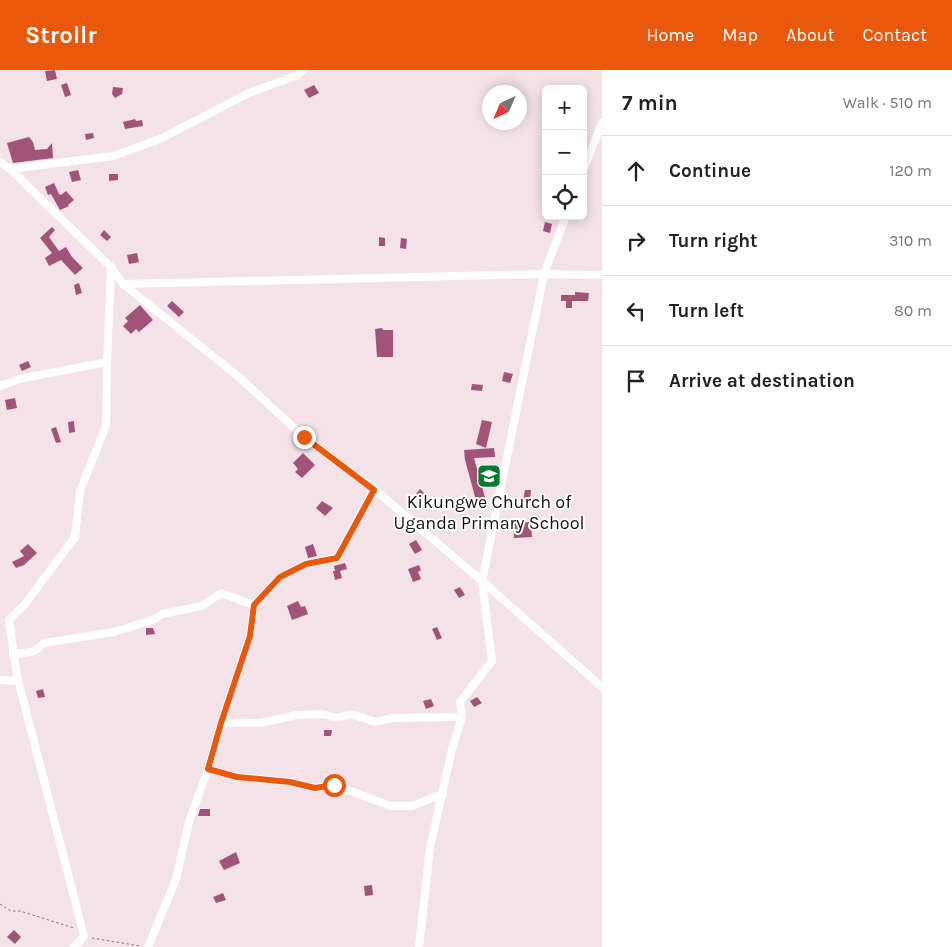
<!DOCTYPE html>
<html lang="en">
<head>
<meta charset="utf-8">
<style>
	:root { --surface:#fff; --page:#f6f6f6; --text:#222; --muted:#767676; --line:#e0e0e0; --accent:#ea580c }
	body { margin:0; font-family:Karla,sans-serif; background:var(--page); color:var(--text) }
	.controls { position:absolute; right:15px; top:15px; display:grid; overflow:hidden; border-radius:8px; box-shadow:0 2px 12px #0003 }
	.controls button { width:45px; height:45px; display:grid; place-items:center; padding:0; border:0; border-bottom:1px solid var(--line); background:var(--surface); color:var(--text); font:25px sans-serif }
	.compass { position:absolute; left:482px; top:15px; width:45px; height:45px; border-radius:50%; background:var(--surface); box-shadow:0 2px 12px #0003; rotate:224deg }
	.stop { position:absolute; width:15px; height:15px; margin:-11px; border:4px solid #ea580c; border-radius:50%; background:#fff }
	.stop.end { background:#ea580c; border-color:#fff; box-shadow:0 1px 5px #0008 }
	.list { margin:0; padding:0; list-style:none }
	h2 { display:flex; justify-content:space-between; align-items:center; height:65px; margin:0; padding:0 20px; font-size:21px }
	h2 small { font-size:16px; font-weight:400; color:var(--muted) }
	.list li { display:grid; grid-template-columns:32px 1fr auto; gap:15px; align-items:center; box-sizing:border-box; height:70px; padding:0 20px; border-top:1px solid var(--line) }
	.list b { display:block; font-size:19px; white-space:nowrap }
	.list em { font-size:16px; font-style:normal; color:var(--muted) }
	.icon { flex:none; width:28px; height:28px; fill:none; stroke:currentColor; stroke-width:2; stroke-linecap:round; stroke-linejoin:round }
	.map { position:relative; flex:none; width:602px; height:877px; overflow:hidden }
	header { display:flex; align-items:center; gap:30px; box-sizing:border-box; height:70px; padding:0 25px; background:var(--accent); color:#fff }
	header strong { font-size:24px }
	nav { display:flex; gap:28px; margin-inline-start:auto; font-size:18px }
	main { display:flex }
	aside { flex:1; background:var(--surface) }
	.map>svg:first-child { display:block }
	.building { fill:#a25379 }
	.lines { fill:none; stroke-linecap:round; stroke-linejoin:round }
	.path { stroke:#84797d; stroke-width:1; stroke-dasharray:2.5 2.5; stroke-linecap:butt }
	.minor { stroke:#fff; stroke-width:8 }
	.route { stroke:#ea580c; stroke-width:6 }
	.labels { text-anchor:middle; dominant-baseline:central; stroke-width:4; stroke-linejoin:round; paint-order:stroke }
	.poi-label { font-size:18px; fill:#161013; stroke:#fff }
</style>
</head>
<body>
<header>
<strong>Strollr</strong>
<nav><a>Home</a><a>Map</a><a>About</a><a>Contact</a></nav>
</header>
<main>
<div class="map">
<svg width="602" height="877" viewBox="0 0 602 877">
	<rect width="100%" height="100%" fill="#f3e2e8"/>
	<g class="building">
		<polygon points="55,0 57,9 47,11 45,1"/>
		<polygon points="67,13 71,25 65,27 61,15"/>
		<polygon points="314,15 319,23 309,28 304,20"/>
		<polygon points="113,17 123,18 122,24 115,28 112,24"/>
		<polygon points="135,49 136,51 142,50 143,56 125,59 123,52"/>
		<polygon points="93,63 94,68 86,70 85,64"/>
		<polygon points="29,67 33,72 35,80 47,79 52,73 53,88 13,93 7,73"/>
		<polygon points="78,100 81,110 72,112 69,102"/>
		<polygon points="109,104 118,104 118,110 109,111"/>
		<polygon points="54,113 59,124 61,125 66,121 74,130 68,135 69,136 60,140 51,124 48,125 45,117"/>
		<polygon points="545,152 552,154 550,163 543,161"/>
		<polygon points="52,157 55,160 49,167 59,181 66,177 72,187 83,198 75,205 61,190 49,196 45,188 52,183 40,168"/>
		<polygon points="104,160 111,167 107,171 100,165"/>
		<polygon points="379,167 385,168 385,176 379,176"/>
		<polygon points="401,168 407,169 406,179 400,178"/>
		<polygon points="137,183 139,192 129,194 127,185"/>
		<polygon points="79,213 82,223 76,225 74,215"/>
		<polygon points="575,222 589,223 588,231 572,231 572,238 566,238 566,231 561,231 561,225 575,225"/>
		<polygon points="172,231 184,242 179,247 167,236"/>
		<polygon points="140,235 153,250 139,262 136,259 131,264 123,256 128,251 125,248"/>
		<polygon points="382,258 383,260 393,260 393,287 377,287 375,259"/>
		<polygon points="28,291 31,297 22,301 19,295"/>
		<polygon points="504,302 513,304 510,313 502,311"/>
		<polygon points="472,314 483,315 482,321 471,320"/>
		<polygon points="15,328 17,338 7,340 5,330"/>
		<polygon points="482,350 492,352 486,378 476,374"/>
		<polygon points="74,351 75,362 69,363 68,352"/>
		<polygon points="56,357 61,372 56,373 51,359"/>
		<polygon points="494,378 495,387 474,388 486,431 477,434 465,390 464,380"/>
		<polygon points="303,383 315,395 302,408 295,402 298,399 293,393"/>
		<polygon points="420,419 425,424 419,430 415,425"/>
		<polygon points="525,420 531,420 530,430 523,430"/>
		<polygon points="322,431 333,438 325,446 316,438"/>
		<polygon points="531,452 532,467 514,468 513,453"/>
		<polygon points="416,470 422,480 415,484 409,474"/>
		<polygon points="28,474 37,483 24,495 16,498 12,492 24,486 20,481"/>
		<polygon points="313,474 317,486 308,488 305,477"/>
		<polygon points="345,493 347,499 340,501 342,508 335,510 333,501 335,501 334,496"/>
		<polygon points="419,495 421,500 418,502 421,509 413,512 408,499"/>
		<polygon points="460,517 465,525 459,528 454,520"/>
		<polygon points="298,531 301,537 305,536 308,544 292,550 287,536"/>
		<polygon points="437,557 442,568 437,570 432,559"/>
		<polygon points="146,558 153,558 155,564 146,565"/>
		<polygon points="43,619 45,627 38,628 36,621"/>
		<polygon points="477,627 482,633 474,637 470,631"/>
		<polygon points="431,629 434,636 426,639 423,631"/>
		<polygon points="324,660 332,660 331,666 324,666"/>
		<polygon points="200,739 210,739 210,746 198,746"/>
		<polygon points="236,782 240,793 224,800 219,791"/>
		<polygon points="372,815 373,825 365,826 364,816"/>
		<polygon points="223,823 226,830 216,833 213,827"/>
		<polygon points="14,860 21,867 15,874 7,867"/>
	</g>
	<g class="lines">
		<g class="path">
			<polyline points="0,834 11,841 20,841 74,858"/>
			<polyline points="92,868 140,876"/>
		</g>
		<g class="minor">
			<polyline points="0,92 10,99 111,197 123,214 240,308 304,367 374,419 482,511 602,617"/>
			<polyline points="10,99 113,86 160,69 249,23 298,5 303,0"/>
			<polyline points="583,101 602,53"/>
			<polyline points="123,214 544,204 602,205"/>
			<polyline points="0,316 19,309 107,292 111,197"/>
			<polyline points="254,535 280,507 306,494 337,488 374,419"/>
			<polyline points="13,585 35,581 44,573 114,562 155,549 162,544 202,536 221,523 254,535 250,566 221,653"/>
			<polyline points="17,606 84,866 74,877"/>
			<polyline points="0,610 13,611 17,606 9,550 25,534 75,467 80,421 106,356 107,292"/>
			<polyline points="208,699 237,707 290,712 315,718 334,715 391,736 412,736 443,724"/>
			<polyline points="148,877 176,809 189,752 208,699 221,653 260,653 297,645 322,644 337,648 351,644 375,652 393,648 462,647"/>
			<polyline points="419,877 430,778 452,679 462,647 460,632 492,591 482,511 544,204 566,146"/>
		</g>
	</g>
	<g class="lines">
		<polyline class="route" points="304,367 374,420 337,488 306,494 280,507 254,535 250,566 221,653 208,699 237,707 290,712 315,718 334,715"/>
	</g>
	<defs>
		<g id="school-square" transform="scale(1.25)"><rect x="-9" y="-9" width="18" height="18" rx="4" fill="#087a30" stroke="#fff"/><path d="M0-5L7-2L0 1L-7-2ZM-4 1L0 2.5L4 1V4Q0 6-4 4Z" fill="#fff"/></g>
	</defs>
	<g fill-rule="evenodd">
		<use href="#school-square" x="489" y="406"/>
	</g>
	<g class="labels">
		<g class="poi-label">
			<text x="489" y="432">Kikungwe Church of<tspan x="489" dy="21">Uganda Primary School</tspan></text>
		</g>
	</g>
</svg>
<div class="controls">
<button>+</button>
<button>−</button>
<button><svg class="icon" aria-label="locate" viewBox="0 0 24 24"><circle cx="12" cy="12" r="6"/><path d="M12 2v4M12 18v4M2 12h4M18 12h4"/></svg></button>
</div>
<svg class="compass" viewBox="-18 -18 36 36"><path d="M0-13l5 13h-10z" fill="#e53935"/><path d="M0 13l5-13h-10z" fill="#767676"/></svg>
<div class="stop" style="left:334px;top:715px"></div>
<div class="stop end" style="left:304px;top:367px"></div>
</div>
<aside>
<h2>7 min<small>Walk · 510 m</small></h2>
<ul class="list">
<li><svg class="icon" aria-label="ahead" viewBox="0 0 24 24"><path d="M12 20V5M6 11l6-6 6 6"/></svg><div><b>Continue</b></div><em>120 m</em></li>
<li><svg class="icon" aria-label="right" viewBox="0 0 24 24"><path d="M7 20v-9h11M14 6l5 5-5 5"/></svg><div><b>Turn right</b></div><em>310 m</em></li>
<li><svg class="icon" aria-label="left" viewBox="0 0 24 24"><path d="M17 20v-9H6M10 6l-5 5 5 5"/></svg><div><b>Turn left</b></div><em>80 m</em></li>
<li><svg class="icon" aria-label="arrive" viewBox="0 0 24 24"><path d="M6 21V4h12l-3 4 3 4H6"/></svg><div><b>Arrive at destination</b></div></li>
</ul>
</aside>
</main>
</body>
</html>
